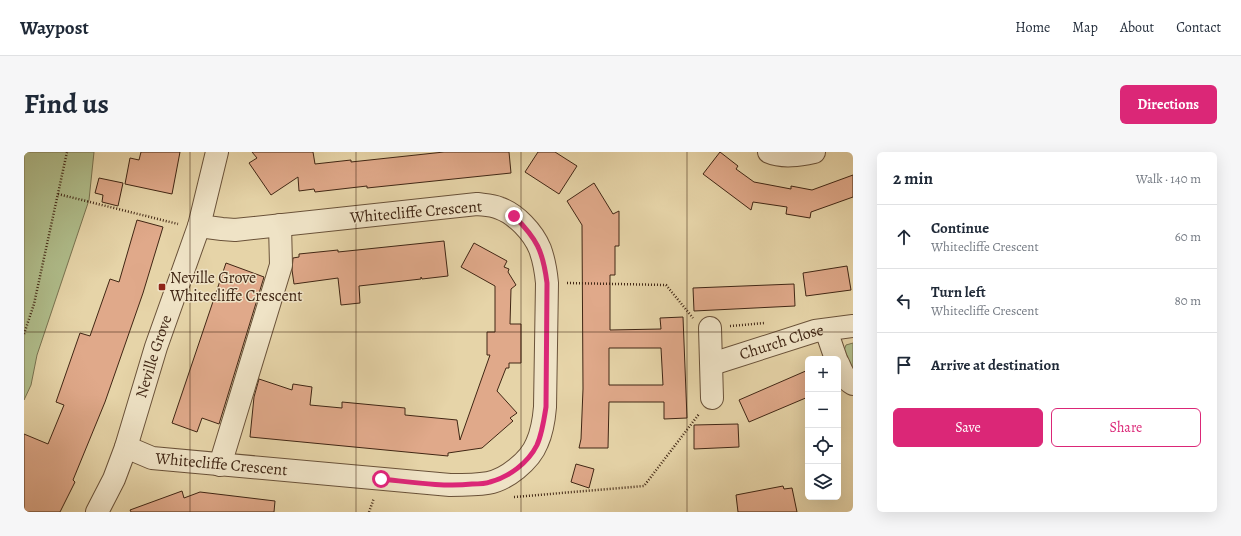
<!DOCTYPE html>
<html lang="en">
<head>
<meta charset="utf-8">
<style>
	:root { --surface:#fff; --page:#f6f6f7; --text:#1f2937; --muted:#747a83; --line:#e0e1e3; --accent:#db2777 }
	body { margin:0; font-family:Alegreya,serif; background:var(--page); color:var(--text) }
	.controls { position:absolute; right:12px; bottom:12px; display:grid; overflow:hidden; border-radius:6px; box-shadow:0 4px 16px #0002 }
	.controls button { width:36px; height:36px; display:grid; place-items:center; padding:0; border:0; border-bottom:1px solid var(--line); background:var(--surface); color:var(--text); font:20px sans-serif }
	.stop { position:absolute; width:12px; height:12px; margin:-9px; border:3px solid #db2777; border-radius:50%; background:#fff }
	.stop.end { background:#db2777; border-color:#fff; box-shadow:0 1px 4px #0008 }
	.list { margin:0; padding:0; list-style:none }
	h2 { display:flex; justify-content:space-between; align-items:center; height:52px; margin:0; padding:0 16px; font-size:17px }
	h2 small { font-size:13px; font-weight:400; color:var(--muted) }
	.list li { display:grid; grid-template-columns:26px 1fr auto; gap:12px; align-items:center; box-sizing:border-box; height:64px; padding:0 16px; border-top:1px solid var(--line) }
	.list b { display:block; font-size:15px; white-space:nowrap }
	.list p { margin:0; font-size:13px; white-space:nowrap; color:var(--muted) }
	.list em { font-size:13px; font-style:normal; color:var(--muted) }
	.actions { display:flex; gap:8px; padding:12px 16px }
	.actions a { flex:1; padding:9px 0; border:1px solid var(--accent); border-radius:6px; text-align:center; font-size:14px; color:var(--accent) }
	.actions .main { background:var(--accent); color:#fff }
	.icon { flex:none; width:22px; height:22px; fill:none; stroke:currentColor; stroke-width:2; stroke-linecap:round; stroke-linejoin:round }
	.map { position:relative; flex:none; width:829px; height:360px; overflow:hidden; border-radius:6px }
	header { display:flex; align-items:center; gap:24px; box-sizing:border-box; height:56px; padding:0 20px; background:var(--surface); border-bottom:1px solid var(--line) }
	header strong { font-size:19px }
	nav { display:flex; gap:22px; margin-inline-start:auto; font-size:14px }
	.intro { display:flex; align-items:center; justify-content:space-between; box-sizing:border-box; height:96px; padding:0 24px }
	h1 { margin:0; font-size:28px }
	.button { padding:10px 18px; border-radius:6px; background:var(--accent); color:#fff; font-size:14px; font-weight:700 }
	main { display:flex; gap:24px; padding:0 24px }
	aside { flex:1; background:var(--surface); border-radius:6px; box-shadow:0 4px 16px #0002 }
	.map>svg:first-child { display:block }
	.green { fill:#b0be8c; stroke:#787250 }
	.building { fill:#e0a98a; stroke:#402614; fill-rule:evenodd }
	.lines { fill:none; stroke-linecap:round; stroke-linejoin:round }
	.minor-casing { stroke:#6a5239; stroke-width:24 }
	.path { stroke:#402614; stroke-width:2.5; stroke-dasharray:1 2; stroke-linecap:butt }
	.minor { stroke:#efe3c6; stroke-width:22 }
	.route { stroke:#db2777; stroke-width:5 }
	.grid { fill:none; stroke:#402614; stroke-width:1; stroke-opacity:0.55 }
	.poi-dot { fill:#8f2418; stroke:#efe3c6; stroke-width:1.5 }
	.labels { text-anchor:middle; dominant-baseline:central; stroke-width:3; stroke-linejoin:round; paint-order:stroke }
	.street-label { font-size:16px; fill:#402614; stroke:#efe3c6 }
	.poi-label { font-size:16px; fill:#402614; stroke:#efe3c6; text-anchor:start }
</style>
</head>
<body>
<header>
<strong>Waypost</strong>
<nav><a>Home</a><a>Map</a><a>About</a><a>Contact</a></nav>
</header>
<div class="intro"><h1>Find us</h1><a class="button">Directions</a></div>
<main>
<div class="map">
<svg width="829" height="360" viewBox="0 0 829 360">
	<rect width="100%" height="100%" fill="#e6d4a8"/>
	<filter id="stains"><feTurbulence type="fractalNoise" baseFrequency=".005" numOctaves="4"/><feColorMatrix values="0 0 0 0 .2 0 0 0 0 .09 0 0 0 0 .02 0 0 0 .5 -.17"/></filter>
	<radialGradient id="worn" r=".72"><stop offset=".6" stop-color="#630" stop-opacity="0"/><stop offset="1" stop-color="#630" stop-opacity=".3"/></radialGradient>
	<g class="green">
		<polygon points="0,0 70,0 65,48 13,203 7,233 0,248"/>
		<polygon points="829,191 829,218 819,201 822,193"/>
	</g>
	<g class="building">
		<polygon points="117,0 156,0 148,42 101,32 106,6 115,8"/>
		<polygon points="228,0 289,0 291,12 327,8 327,10 420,0 485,0 487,21 343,36 343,34 291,40 290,37 275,39 274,25 247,43 225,11 233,6"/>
		<polygon points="514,0 531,0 553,14 535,42 501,20"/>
		<polygon points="696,0 714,14 712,17 730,30 767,37 767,34 788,38 829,23 829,45 787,60 786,66 762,62 763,55 729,50 727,58 679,22"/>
		<polygon points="75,26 99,31 94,54 78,50 79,43 71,41"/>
		<path d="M570,31L589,62L595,59V94H591V123H586V178L637,177L636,166L659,165L663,266L640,267V250H585L584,296H555L557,287L559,237L558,73L543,49ZM585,196H637L639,233H585Z"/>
		<polygon points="113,68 139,75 119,141 81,250 49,328 51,330 36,360 0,360 0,282 24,292 40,253 32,250 56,181 66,184 86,127 95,130"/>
		<polygon points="420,89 424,124 398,127 397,125 397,127 335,134 336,151 317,153 314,126 270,132 268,118 269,106 275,105 275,102 314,98 314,100"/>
		<polygon points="450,91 483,109 480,115 485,117 484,120 492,133 487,137 486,172 497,172 497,211 485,211 485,216 482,216 473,239 493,261 486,266 489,269 458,296 424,301 424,304 226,285 230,245 235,227 268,238 269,232 288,235 286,253 318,256 318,250 381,256 381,263 433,268 436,288 466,203 463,203 463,180 471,180 471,134 437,115"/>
		<polygon points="202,111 240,125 195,272 178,266 173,280 148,271"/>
		<polygon points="823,114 827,138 782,144 779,121"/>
		<polygon points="770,132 771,154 670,159 669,136"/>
		<polygon points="784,218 784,245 725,270 715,248"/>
		<polygon points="714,272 715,295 670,297 670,273"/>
		<polygon points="552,312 570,317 565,336 547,330"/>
		<polygon points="759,334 760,337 768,336 773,360 714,360 712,343"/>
		<polygon points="158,339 160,346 176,340 251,349 250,360 107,360 106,358"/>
	</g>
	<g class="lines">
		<g class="minor-casing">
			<g id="minor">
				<path d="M745,0C759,6 776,3 790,0"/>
				<polyline points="686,176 688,246"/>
				<polyline points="802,178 812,207"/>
				<path d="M814,211C818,220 820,227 829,232"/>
				<path id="s1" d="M688,212L791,179L829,174"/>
				<path id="s2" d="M102,295L128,306L426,333C439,333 452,333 464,331C482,328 506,309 513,291C518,280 520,267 521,255L523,131C522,120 520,108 516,97C509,80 492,62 475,56C468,53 460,53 453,52L211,78L198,77L175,74"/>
				<polyline points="196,313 257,113 256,73"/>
				<path id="s3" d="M73,360L90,327L102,295L132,195L175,74L193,0"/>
			</g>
		</g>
		<g class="path">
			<polyline points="34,42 154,72"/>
			<polyline points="543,131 642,133 669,166"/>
			<polyline points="706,174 741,171"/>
			<polyline points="0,182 10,152 43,0"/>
			<polyline points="490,345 620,334 675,262"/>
			<polyline points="345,360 350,346"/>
		</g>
		<use href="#minor" class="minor"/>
	</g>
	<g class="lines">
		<path class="route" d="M357,327C387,330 418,335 448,332C454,332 461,332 466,330C485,325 504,311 513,293C518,282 520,268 522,255L523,131C519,99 513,87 490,64"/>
	</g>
	<path class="grid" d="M166,0V360M332,0V360M497,0V360M663,0V360M0,180H829"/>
	<rect class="poi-dot" x="134" y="131" width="8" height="8" rx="2"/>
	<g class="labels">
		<g class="street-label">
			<text transform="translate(392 60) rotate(-5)">Whitecliffe Crescent</text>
			<text stroke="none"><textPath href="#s1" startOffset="73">Church Close</textPath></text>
			<text stroke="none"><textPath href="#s3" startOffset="166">Neville Grove</textPath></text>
			<text stroke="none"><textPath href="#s2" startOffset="98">Whitecliffe Crescent</textPath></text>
		</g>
		<g class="poi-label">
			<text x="146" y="126">Neville Grove<tspan x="146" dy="18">Whitecliffe Crescent</tspan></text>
		</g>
	</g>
	<rect width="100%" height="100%" filter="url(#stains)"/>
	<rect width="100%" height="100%" fill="url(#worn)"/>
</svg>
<div class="controls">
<button>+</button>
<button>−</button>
<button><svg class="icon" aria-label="locate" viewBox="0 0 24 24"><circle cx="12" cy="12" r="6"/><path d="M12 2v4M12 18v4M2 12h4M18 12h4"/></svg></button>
<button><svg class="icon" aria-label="layers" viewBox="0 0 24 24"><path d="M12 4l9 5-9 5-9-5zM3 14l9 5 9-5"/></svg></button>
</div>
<div class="stop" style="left:357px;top:327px"></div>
<div class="stop end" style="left:490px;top:64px"></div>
</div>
<aside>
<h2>2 min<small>Walk · 140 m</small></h2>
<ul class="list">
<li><svg class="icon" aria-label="ahead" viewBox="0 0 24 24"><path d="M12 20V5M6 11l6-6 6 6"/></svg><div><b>Continue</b><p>Whitecliffe Crescent</p></div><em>60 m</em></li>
<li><svg class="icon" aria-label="left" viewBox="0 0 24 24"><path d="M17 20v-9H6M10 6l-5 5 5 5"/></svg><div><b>Turn left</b><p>Whitecliffe Crescent</p></div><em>80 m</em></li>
<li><svg class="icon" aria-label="arrive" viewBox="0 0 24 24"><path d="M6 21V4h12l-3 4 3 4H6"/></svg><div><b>Arrive at destination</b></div></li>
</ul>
<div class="actions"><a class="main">Save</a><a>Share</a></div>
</aside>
</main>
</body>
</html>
